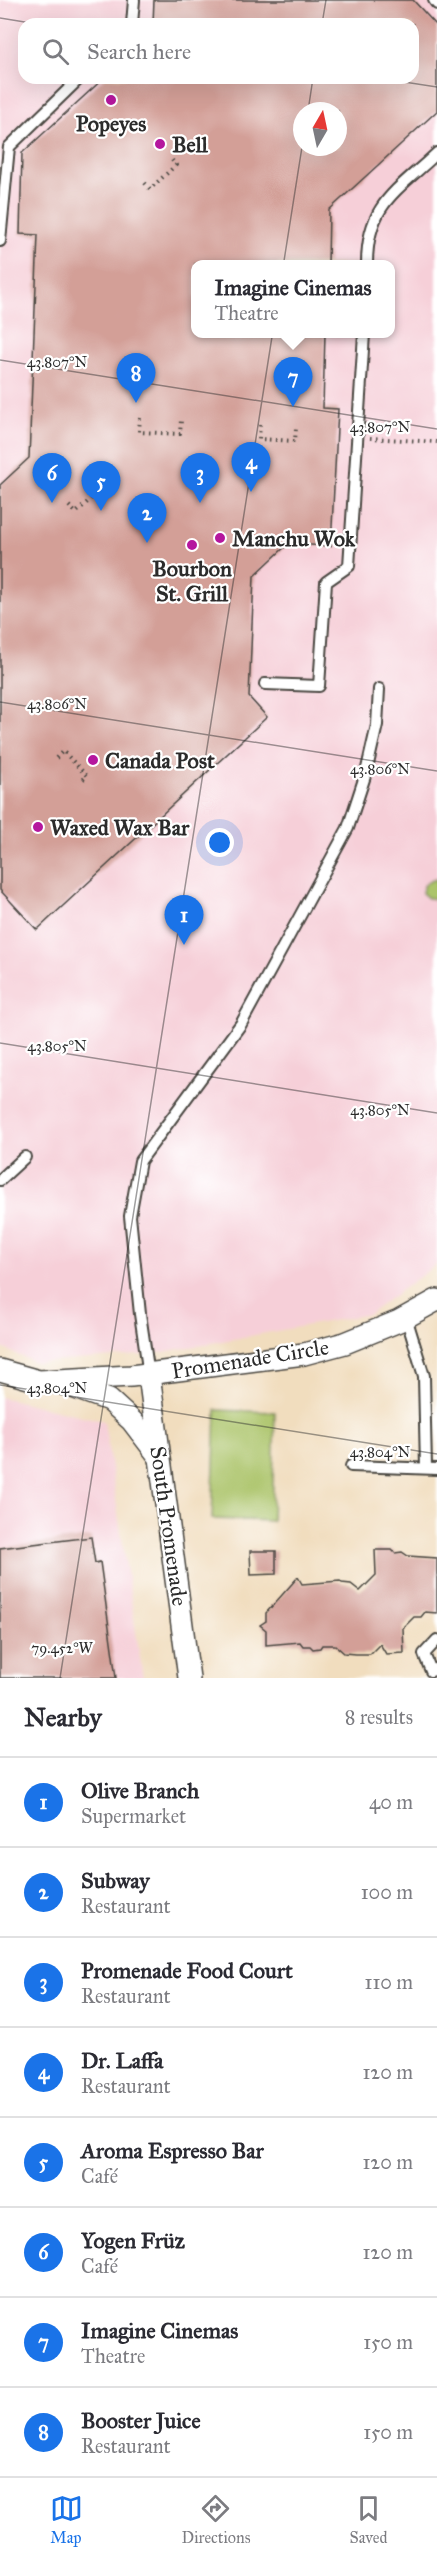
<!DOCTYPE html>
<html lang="en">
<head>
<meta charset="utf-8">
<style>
	:root { --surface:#fff; --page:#f7f7f7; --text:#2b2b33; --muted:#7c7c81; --line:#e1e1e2; --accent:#1a73e8 }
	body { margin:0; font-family:"IM FELL Great Primer",serif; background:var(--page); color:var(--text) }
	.compass { position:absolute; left:293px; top:102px; width:54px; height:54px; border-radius:50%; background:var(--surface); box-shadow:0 6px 24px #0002; rotate:9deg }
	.you { position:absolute; left:220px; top:843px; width:21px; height:21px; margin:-15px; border:4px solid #fff; border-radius:50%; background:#1a73e8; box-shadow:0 0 0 9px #1a73e833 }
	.badge { display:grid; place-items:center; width:39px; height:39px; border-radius:50%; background:var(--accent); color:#fff; font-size:20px; font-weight:700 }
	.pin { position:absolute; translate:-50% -50px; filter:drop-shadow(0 2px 3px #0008) }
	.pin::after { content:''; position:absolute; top:32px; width:21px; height:18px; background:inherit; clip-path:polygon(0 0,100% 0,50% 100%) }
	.popup { position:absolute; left:191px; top:260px; width:204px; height:78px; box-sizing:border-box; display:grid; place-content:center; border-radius:12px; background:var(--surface); filter:drop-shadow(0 2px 4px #0005); font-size:20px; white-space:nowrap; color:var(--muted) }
	.popup b { font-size:22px; color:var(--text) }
	.popup::after { content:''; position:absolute; left:50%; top:100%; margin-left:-12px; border:12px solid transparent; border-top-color:var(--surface) }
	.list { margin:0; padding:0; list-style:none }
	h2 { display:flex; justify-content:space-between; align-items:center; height:78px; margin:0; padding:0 24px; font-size:26px }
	h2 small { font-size:20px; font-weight:400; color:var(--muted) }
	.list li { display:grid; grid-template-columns:39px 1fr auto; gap:18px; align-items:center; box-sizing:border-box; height:90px; padding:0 24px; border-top:2px solid var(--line) }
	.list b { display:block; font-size:22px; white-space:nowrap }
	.list p { margin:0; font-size:20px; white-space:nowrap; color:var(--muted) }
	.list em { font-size:20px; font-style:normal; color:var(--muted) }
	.icon { flex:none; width:33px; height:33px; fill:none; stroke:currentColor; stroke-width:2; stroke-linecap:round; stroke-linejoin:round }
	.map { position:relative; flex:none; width:437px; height:1678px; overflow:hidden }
	.search { position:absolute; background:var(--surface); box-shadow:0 6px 24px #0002; left:18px; right:18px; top:18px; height:66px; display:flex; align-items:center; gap:15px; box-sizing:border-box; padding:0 21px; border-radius:18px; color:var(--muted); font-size:22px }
	.sheet { height:798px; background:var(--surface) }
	nav { display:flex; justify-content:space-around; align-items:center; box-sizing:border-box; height:84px; border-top:2px solid var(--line); background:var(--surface); font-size:16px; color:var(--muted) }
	nav a { display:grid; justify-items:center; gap:3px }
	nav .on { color:var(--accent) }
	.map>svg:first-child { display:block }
	.built { fill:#f6cfd8; fill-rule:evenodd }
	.green { fill:#acc46a; stroke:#6c784a; stroke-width:1.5 }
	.building { fill:#d39f97; fill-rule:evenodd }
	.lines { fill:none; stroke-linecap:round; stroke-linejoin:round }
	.lane-casing { stroke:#494641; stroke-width:14 }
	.street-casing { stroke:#494641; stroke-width:24 }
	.path { stroke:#494641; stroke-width:4; stroke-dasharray:1.5 4.5; stroke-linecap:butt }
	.lane { stroke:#fff; stroke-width:10 }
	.street { stroke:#fff; stroke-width:21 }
	.ticks { fill:none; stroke:#2b2b2b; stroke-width:1.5; stroke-opacity:0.45 }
	.poi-dot { fill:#b5179e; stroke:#fff; stroke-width:2 }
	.labels { text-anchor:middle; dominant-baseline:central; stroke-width:4.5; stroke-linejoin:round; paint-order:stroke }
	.poi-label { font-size:22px; font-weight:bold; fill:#2b2b2b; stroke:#fff; text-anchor:start }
	.street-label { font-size:22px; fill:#2b2b2b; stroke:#fff }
	.ticks-label { font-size:15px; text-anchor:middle; fill:#2b2b2b; stroke:#fff; stroke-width:4.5; stroke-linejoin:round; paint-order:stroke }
</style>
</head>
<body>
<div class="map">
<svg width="437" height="1678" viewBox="0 0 437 1678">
	<rect width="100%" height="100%" fill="#fff"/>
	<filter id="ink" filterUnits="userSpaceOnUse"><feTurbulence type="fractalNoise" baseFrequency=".0167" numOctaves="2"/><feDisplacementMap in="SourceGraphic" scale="12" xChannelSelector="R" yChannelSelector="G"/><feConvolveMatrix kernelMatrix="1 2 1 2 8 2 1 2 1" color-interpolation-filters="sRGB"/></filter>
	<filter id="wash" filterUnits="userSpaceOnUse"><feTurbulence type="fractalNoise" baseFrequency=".008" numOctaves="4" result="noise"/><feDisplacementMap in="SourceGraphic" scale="24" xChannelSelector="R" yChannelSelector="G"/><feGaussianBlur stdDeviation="1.35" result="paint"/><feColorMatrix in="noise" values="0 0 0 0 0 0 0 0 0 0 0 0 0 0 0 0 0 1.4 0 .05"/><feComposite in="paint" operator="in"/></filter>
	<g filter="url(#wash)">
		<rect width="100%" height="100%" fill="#f1ddbe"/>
		<g class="built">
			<path d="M0,0H437V1264L369,1314L152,1354L36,1363L0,1347ZM24,24H413V78H24ZM302,111H338V147H302ZM196,264H391V334H196Z"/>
			<polygon points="0,1397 104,1421 143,1678 0,1678"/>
		</g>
		<g class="green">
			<path d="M437,879V899L428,898L422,893C423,883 428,881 437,879Z"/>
			<polygon points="216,1410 275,1412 272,1521 212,1519"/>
		</g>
		<g id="blocks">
			<g class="building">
				<path d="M154,0H413L437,26V111L329,210L328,264H195V333H325L323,408L338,409L331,546L288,544L254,576L249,697L267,717L37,930L0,890V485L29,458L38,235L20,234L22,153L104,78H413V24H153ZM302,111H338V147H302Z"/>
				<polygon points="91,1537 95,1563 100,1562 116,1678 0,1678 0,1548"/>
				<polygon points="375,1550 392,1550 395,1553 402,1552 408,1556 437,1558 437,1613 425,1612 421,1617 414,1617 403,1628 404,1653 386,1654 380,1644 370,1654 355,1654 344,1653 335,1645 322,1645 320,1648 313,1649 310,1646 303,1646 300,1642 266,1645 266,1630 260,1625 266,1621 266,1613 298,1577 302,1584 340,1581 342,1583 351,1584 360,1591 376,1575"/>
				<polygon points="250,1551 276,1551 276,1574 251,1575"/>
			</g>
		</g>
	</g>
	<g filter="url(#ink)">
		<use href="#blocks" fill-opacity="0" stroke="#494641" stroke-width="1.5"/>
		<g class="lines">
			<g class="lane-casing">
				<g id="lane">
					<polyline points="434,0 437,4"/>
					<polyline points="132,24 134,0"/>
					<polyline points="0,241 9,147 80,78"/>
					<path d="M367,264C367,204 397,191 437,153"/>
					<polyline points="265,684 319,686 326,582 349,566 364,334"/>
					<polyline points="0,1180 25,1157"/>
					<polyline points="406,1317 424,1376 426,1468"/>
					<polyline points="149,1375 140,1314 130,1216 140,1161 241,1024 348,828 366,773 377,725 379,689"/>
					<polyline points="351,1466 437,1469"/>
					<polyline points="437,1640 424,1654 431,1671 437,1669"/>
				</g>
			</g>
			<g class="street-casing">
				<g id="street">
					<polyline points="0,1370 39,1381 131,1376 304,1354 345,1343 399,1321 437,1300"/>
					<polyline points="149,1375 189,1678"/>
					<polyline points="61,1383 109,1400 132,1421 158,1455"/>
				</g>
			</g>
			<g class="path">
				<polyline points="145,183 150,189 176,165 171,159"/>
				<polyline points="140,418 139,432 180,434 181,420"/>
				<polyline points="260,425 259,439 295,441 296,427"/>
				<polyline points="370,438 437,442"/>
				<polyline points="69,506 76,513 100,490 93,481"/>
				<polyline points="56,758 63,751 87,776 81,781"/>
			</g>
			<use href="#lane" class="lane"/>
			<use href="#street" class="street"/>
		</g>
	</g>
	<path class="ticks" d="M0,18L37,24M322,24L326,0M378,78L437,87M308,111L313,78M0,360L437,429M0,702L437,771M0,1043L437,1113M0,1385L437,1454M60,1678L302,147"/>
	<g class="poi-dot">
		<circle cx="111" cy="100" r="6"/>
		<circle cx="160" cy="144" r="6"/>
		<circle cx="220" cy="538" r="6"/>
		<circle cx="192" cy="545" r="6"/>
		<circle cx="93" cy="760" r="6"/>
		<circle cx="38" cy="827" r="6"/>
	</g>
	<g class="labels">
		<g class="poi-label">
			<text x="111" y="123" text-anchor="middle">Popeyes</text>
			<text x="172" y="144">Bell</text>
			<text x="232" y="538">Manchu Wok</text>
			<text x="192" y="568" text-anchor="middle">Bourbon<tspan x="192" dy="25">St. Grill</tspan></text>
			<text x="105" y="760">Canada Post</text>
			<text x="50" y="827">Waxed Wax Bar</text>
		</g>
		<g class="street-label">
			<text transform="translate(250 1359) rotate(-9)">Promenade Circle</text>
			<text transform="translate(169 1526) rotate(82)">South Promenade</text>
		</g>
	</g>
	<g class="ticks-label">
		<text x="57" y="367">43.807°N</text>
		<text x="380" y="432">43.807°N</text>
		<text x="57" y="709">43.806°N</text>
		<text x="380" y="774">43.806°N</text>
		<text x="57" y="1051">43.805°N</text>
		<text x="380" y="1115">43.805°N</text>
		<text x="57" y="1393">43.804°N</text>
		<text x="380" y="1457">43.804°N</text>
		<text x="62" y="1653">79.452°W</text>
	</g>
</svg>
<svg class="compass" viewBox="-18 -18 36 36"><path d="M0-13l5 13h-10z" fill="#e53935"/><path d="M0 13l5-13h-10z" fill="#7c7c81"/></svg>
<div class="you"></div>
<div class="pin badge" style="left:184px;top:945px">1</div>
<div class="pin badge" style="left:147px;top:543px">2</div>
<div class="pin badge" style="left:200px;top:503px">3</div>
<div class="pin badge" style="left:251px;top:492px">4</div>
<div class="pin badge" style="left:101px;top:511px">5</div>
<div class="pin badge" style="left:52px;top:503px">6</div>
<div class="pin badge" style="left:293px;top:407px">7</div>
<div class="popup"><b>Imagine Cinemas</b>Theatre</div>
<div class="pin badge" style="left:136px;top:403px">8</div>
<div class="search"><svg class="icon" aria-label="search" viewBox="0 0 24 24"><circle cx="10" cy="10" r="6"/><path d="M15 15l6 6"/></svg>Search here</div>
</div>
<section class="sheet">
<h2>Nearby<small>8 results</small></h2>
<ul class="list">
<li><span class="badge">1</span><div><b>Olive Branch</b><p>Supermarket</p></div><em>40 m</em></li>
<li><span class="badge">2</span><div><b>Subway</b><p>Restaurant</p></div><em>100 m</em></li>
<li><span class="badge">3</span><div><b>Promenade Food Court</b><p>Restaurant</p></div><em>110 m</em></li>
<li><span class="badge">4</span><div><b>Dr. Laffa</b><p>Restaurant</p></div><em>120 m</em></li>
<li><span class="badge">5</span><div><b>Aroma Espresso Bar</b><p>Café</p></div><em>120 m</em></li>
<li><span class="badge">6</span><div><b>Yogen Früz</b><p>Café</p></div><em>120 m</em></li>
<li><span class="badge">7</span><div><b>Imagine Cinemas</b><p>Theatre</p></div><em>150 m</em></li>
<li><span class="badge">8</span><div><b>Booster Juice</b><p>Restaurant</p></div><em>150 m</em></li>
</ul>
</section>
<nav>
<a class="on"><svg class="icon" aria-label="map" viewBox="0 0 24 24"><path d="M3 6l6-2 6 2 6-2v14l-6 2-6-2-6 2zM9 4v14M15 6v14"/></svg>Map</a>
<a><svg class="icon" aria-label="directions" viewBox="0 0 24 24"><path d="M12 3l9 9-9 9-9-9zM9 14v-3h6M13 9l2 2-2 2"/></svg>Directions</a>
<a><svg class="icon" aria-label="saved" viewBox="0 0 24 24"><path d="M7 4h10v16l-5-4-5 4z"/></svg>Saved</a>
</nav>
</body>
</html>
